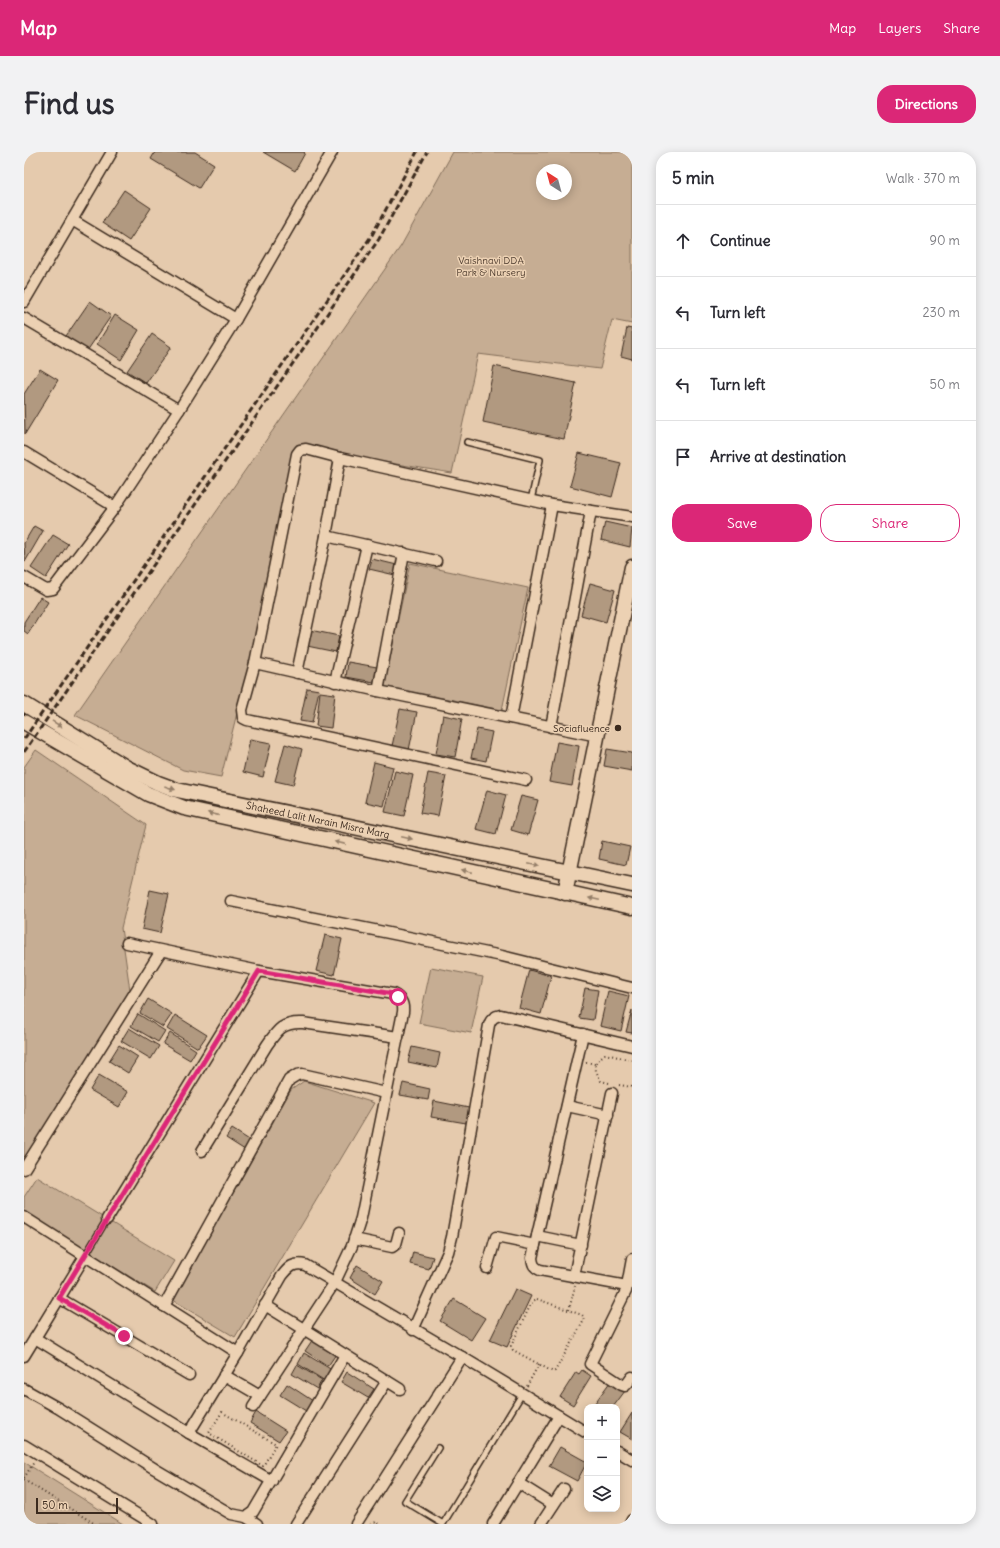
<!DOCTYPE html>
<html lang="en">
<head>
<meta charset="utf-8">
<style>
	:root { --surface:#fff; --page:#f2f2f3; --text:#2b2b33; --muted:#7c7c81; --line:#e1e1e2; --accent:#db2777 }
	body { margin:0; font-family:Delius,sans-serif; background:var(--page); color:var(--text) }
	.controls { position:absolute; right:12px; bottom:12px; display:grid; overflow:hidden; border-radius:8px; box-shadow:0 2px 10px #0003 }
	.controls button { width:36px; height:36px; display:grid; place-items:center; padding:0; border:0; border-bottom:1px solid var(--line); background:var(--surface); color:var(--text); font:20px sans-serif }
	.compass { position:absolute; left:512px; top:12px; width:36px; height:36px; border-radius:50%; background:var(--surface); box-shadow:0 2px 10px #0003; rotate:324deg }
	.scale { position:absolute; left:12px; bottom:10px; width:82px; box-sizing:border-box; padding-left:4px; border:2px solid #3b2a1e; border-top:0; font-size:11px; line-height:14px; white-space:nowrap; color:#3b2a1e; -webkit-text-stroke:3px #ecd1b3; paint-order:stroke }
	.stop { position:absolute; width:12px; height:12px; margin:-9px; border:3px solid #db2777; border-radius:50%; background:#fff }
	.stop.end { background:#db2777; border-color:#fff; box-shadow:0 1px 4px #0008 }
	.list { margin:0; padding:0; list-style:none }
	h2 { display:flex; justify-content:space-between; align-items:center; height:52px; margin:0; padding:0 16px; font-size:17px }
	h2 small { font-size:13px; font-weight:400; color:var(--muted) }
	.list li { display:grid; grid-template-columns:26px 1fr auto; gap:12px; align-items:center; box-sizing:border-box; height:72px; padding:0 16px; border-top:1px solid var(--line) }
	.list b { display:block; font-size:15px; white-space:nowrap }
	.list em { font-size:13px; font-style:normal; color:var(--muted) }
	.actions { display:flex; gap:8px; padding:12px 16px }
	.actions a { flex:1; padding:9px 0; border:1px solid var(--accent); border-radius:16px; text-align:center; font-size:14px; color:var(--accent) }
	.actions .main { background:var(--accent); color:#fff }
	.icon { flex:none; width:22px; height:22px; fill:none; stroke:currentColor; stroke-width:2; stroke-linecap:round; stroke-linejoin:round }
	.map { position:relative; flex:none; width:608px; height:1372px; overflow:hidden; border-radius:16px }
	header { display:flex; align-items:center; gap:24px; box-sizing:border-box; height:56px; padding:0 20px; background:var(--accent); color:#fff }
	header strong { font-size:19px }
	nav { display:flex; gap:22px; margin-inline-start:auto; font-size:14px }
	.intro { display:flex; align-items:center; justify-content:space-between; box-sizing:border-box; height:96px; padding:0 24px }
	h1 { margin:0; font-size:28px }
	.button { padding:10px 18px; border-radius:16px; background:var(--accent); color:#fff; font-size:14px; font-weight:700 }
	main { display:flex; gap:24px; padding:0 24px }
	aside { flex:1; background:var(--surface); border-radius:16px; box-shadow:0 2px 10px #0003 }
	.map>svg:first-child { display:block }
	.green { fill:#c6ad93; stroke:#806c58; fill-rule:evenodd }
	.building { fill:#b19980; stroke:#3b2a1e }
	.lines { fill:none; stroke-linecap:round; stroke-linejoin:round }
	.lane-casing { stroke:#3b2a1e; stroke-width:8 }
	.street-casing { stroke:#3b2a1e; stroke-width:13 }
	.secondary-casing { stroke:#3b2a1e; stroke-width:17 }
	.path { stroke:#3b2a1e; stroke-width:2; stroke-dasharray:1 3; stroke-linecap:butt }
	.lane { stroke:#ecd1b3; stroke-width:5 }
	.street { stroke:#ecd1b3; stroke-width:10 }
	.secondary { stroke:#ecd1b3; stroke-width:14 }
	.rail { stroke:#3b2a1e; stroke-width:3; stroke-dasharray:6 3; stroke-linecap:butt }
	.oneway { fill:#947e68 }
	.route { stroke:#db2777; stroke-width:5 }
	.poi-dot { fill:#3b2a1e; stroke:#ecd1b3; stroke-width:1.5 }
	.labels { text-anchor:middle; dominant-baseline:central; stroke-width:3; stroke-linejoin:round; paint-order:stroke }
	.park-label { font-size:10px; fill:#503e30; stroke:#ecd1b3 }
	.poi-label { font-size:10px; fill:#3b2a1e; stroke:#ecd1b3; text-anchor:end }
	.street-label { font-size:10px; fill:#3b2a1e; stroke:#ecd1b3 }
</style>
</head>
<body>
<header>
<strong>Map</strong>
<nav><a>Map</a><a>Layers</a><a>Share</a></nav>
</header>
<div class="intro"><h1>Find us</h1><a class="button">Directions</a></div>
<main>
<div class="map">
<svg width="608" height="1372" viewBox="0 0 608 1372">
	<rect width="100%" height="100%" fill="#e5caad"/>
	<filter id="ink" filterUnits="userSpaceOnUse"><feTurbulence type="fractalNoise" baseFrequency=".025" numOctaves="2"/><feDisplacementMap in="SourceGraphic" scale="8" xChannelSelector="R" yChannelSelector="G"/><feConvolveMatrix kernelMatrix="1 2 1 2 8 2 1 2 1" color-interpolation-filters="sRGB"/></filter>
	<g filter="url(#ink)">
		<g class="green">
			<path d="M429,0H608V172L588,168L576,217L454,202L428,321L279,297L197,625L159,618L51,563L377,94ZM518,18H542V42H518Z"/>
			<polygon points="386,411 504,436 478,558 360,534"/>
			<polygon points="12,598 122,673 97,776 106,838 0,1007 0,615"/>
			<polygon points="407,815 459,825 447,881 395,871"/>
			<polygon points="280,929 350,951 211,1185 149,1148 267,938"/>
			<polygon points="13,1025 150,1109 131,1140 0,1060 0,1045"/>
			<polygon points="0,1310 99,1372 0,1372"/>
		</g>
		<g class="building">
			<polygon points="131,0 171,0 190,12 175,36 127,7"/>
			<polygon points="239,0 280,0 281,1 271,19"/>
			<polygon points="100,38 127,56 105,89 78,71"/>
			<polygon points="66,149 87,164 63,199 42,184"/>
			<polygon points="91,163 115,178 97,208 73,192"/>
			<polygon points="603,176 608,177 608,207 597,204"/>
			<polygon points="128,182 147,195 122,231 103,219"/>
			<polygon points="470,214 552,231 540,287 459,270"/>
			<polygon points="16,217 34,228 1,282 0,242"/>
			<polygon points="555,301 597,311 588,345 546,334"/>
			<polygon points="581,370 608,376 606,395 577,388"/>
			<polygon points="10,374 19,379 1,410 0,391"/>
			<polygon points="29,383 44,392 22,426 7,416"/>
			<polygon points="348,407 373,413 371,423 345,417"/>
			<polygon points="566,431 591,438 582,470 557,463"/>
			<polygon points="16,445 24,450 4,482 0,479 0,470"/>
			<polygon points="286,478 315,484 312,500 283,494"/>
			<polygon points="324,510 353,515 350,530 322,525"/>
			<polygon points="283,536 295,538 288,571 276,569"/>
			<polygon points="296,540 311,542 307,576 292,574"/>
			<polygon points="376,557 393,560 385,598 368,594"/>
			<polygon points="419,563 438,567 431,605 412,602"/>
			<polygon points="453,577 468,580 462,609 447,606"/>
			<polygon points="226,587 247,591 239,625 219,620"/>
			<polygon points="533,590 555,594 548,634 525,630"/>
			<polygon points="261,592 278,597 269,633 251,629"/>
			<polygon points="583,597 608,601 608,619 580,614"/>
			<polygon points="350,610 369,615 360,654 341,650"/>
			<polygon points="371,619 389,623 380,664 361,660"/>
			<polygon points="404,621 422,624 414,664 396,661"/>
			<polygon points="463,638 482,643 472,682 452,677"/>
			<polygon points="497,644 514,648 504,683 487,678"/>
			<polygon points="578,689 606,695 602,713 575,707"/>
			<polygon points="126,738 145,742 136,781 118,777"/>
			<polygon points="301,783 318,787 310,823 292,819"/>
			<polygon points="505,818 527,824 517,862 495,856"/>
			<polygon points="561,836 574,838 569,868 555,866"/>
			<polygon points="584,839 605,844 597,879 576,874"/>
			<polygon points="124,847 148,862 139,875 116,861"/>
			<polygon points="608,858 608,881 602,880"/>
			<polygon points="114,862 141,879 134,890 107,874"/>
			<polygon points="151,863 183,883 174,896 143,877"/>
			<polygon points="105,876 135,894 127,907 97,889"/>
			<polygon points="146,881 172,898 166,908 139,892"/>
			<polygon points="95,893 114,905 104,921 85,909"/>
			<polygon points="388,895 416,901 413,916 384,910"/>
			<polygon points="75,923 104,940 95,955 66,938"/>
			<polygon points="379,931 406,937 404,948 376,943"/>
			<polygon points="410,949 445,956 442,971 407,965"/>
			<polygon points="208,977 230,991 224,1000 202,986"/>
			<polygon points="389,1100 409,1105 405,1117 386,1112"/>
			<polygon points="333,1113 359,1129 351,1142 326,1126"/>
			<polygon points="491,1137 507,1144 483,1195 466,1188"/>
			<polygon points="430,1147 461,1166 447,1188 416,1169"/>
			<polygon points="289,1187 312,1202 304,1214 281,1199"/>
			<polygon points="280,1201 308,1218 301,1229 274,1212"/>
			<polygon points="273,1213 298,1228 293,1237 268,1222"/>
			<polygon points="558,1218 567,1224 549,1253 536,1245 552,1220 555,1222"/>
			<polygon points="323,1220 350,1237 344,1246 317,1230"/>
			<polygon points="586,1230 601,1239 589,1255 568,1255"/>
			<polygon points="263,1232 289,1249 282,1259 256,1243"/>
			<polygon points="232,1260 262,1279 255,1289 226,1271"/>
			<polygon points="608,1261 608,1287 596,1280"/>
			<polygon points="536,1295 563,1310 553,1329 525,1314"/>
		</g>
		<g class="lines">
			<g class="lane-casing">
				<g id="lane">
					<polyline points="443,290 516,308 507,348"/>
					<polyline points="61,1104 83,1067"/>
					<polyline points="414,1296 381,1349 419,1372 498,1242"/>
				</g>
			</g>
			<g class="street-casing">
				<g id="street">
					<polyline points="48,68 212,167"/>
					<polyline points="0,150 88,0"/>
					<polyline points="0,166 155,258"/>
					<polyline points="0,300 91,355 155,258 212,167 308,0"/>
					<polyline points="302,384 412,409"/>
					<polyline points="0,425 22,438 29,437 91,355"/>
					<polyline points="231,511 354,539 574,584"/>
					<polyline points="273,521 302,384 316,306"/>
					<polyline points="311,530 343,393"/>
					<polyline points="354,539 380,401"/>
					<polyline points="487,566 528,353"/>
					<polyline points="527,575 567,359"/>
					<polyline points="502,628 223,568 219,566 218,558 231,511 273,302 276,298 282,297 316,306 528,353 608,365"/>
					<polyline points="207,749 478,804 608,836"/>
					<path d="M103,791L235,819L369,842C377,846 380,851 379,860L337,1066L328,1094L311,1130L229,1255"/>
					<path d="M559,882L508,1106C509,1113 510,1115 516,1118L603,1134"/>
					<polyline points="543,954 584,963"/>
					<path d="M178,999L243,893C254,877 259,870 279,871L374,885"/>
					<polyline points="0,1017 137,799"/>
					<polyline points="0,1065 214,1201"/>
					<polyline points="83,1067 235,819"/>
					<polyline points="513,1084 557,1093"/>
					<polyline points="330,1087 368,1095 372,1092 375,1081"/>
					<polyline points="608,1107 602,1139 566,1212 598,1233 601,1234 603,1232 608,1225"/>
					<polyline points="463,1116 472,1085 511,1093"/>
					<polyline points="550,1124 588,941"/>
					<polyline points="35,1146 165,1223"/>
					<polyline points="241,1153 376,1237"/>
					<polyline points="140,1154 265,928 273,923 278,922 362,941"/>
					<path d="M389,1178L424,1100L428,1085L465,873C467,866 471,864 477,863L608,894"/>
					<polyline points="11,1186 165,1281 248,1329"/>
					<polyline points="0,1204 61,1104"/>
					<polyline points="200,1223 236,1244"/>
					<polyline points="0,1237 34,1256 131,1317 207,1362 222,1365 229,1360 321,1203"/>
					<path d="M165,1281L214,1201L258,1124C265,1115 270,1110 281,1113L438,1205L563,1281"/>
					<polyline points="0,1293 129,1372"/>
					<polyline points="593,1299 608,1308"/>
					<polyline points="494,1331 529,1353"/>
					<polyline points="222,1365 233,1372"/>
					<polyline points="272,1372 363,1229"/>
					<polyline points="332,1372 438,1205"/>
					<polyline points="469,1372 535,1264"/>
					<polyline points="517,1372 540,1337"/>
					<polyline points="606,1372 608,1368"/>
				</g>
			</g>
			<g class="secondary-casing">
				<g id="secondary">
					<path id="s1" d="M0,552L103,616L134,631L153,638L608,733"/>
					<polyline points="0,570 124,642 160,656 608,755"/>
					<polyline points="541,741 608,415"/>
				</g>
			</g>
			<g class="path">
				<polyline points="562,910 571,912"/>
				<polyline points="585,931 577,929 572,919 571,912 576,906 581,902 608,908"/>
				<polyline points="595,933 608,935"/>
				<polygon points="513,1147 558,1163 560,1165 559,1170 531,1219 529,1220 489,1198 487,1194 507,1152 509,1149"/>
				<polyline points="545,1158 551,1134"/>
				<polyline points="503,1234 515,1212"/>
				<polygon points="198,1260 252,1292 239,1314 185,1281"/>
				<polyline points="0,1326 10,1310"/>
				<polyline points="0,1328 71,1372"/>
				<polyline points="347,1372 352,1370 356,1372"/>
			</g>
			<use href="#lane" class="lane"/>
			<use href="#street" class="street"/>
			<use href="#secondary" class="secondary"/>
			<g class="rail">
				<polyline points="0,587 348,83 393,0"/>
				<polyline points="0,600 355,87 403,0"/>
			</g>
		</g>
		<defs><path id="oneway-solid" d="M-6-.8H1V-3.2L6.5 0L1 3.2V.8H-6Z"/></defs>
		<g class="oneway">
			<use href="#oneway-solid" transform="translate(33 572) rotate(32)"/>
			<use href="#oneway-solid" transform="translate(146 636) rotate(19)"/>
			<use href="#oneway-solid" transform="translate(189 662) rotate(-167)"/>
			<use href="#oneway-solid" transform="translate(383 686) rotate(12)"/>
			<use href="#oneway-solid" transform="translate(316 691) rotate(-167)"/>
			<use href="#oneway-solid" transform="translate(510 713) rotate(12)"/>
			<use href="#oneway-solid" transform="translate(443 719) rotate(-167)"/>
			<use href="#oneway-solid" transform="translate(570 747) rotate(-168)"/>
		</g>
	</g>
	<g class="lines" filter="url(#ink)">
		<polyline class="route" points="100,1184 35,1146 235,819 369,842 374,845"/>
	</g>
	<circle class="poi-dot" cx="594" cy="576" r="4"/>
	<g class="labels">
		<g class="park-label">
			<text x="467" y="108">Vaishnavi DDA<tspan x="467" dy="12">Park &amp; Nursery</tspan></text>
		</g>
		<g class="poi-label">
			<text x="586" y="576">Sociafluence</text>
		</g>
		<g class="street-label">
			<text stroke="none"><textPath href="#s1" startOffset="320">Shaheed Lalit Narain Misra Marg</textPath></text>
		</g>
	</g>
</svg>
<div class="controls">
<button>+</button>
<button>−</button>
<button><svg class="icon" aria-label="layers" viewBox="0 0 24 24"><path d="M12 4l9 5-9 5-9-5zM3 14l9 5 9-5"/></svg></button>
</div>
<svg class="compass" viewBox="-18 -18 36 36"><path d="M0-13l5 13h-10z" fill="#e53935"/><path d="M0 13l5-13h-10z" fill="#7c7c81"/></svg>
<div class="scale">50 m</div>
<div class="stop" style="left:374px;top:845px"></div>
<div class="stop end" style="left:100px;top:1184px"></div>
</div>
<aside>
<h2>5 min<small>Walk · 370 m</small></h2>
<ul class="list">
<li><svg class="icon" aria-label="ahead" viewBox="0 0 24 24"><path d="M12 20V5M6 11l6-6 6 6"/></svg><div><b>Continue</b></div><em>90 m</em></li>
<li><svg class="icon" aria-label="left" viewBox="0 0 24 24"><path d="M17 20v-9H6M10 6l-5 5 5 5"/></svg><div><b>Turn left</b></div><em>230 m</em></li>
<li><svg class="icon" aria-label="left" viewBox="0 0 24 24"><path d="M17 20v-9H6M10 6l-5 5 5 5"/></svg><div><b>Turn left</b></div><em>50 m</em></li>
<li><svg class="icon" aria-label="arrive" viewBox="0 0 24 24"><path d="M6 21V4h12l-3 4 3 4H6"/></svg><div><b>Arrive at destination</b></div></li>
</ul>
<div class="actions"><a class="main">Save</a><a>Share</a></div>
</aside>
</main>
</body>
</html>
